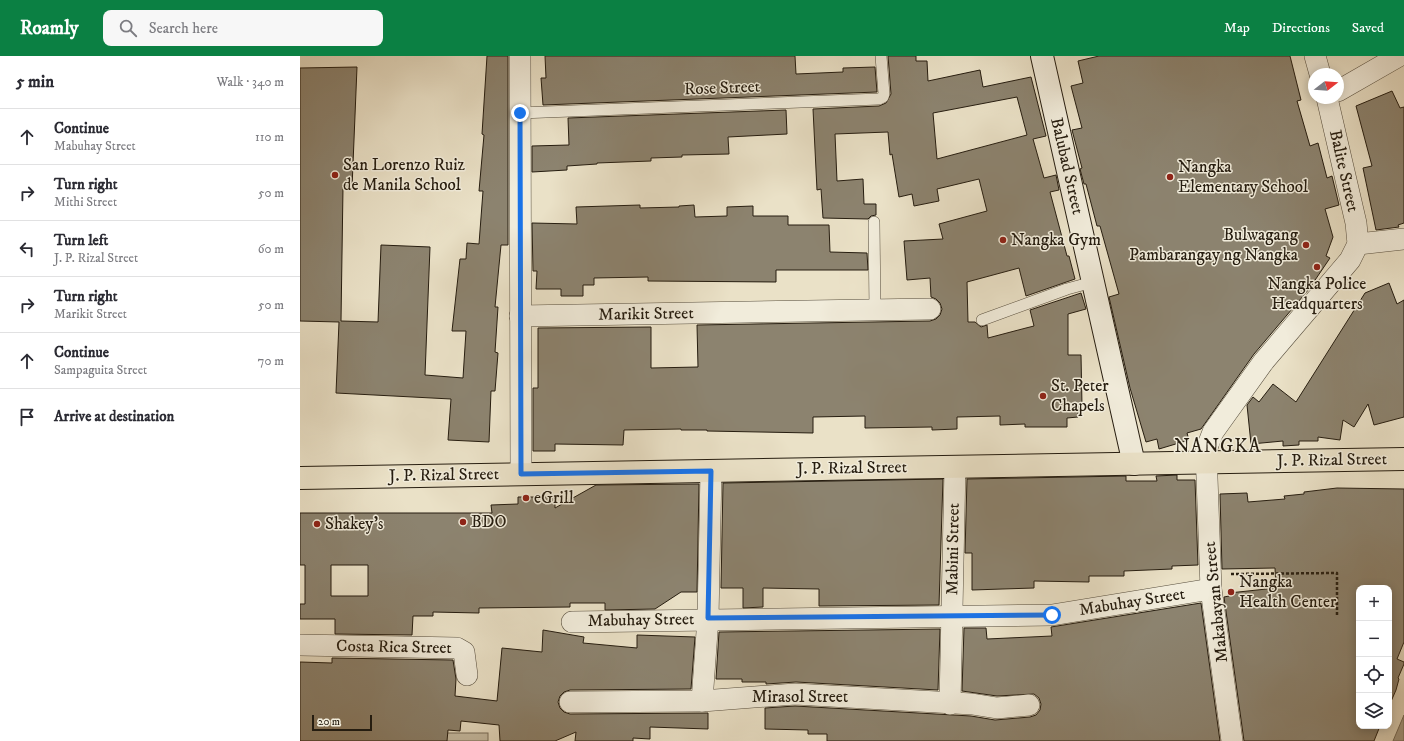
<!DOCTYPE html>
<html lang="en">
<head>
<meta charset="utf-8">
<style>
	:root { --surface:#fff; --page:#f7f7f7; --text:#2b2b33; --muted:#7c7c81; --line:#e1e1e2; --accent:#0b8043 }
	body { margin:0; font-family:"IM FELL DW Pica",serif; background:var(--page); color:var(--text) }
	.controls { position:absolute; right:12px; bottom:12px; display:grid; overflow:hidden; border-radius:8px; box-shadow:0 2px 10px #0003 }
	.controls button { width:36px; height:36px; display:grid; place-items:center; padding:0; border:0; border-bottom:1px solid var(--line); background:var(--surface); color:var(--text); font:20px sans-serif }
	.compass { position:absolute; left:1008px; top:12px; width:36px; height:36px; border-radius:50%; background:var(--surface); box-shadow:0 2px 10px #0003; rotate:73deg }
	.scale { position:absolute; left:12px; bottom:10px; width:60px; box-sizing:border-box; padding-left:4px; border:2px solid #261d10; border-top:0; font-size:11px; line-height:14px; white-space:nowrap; color:#261d10; -webkit-text-stroke:3px #f1ecdb; paint-order:stroke }
	.stop { position:absolute; width:12px; height:12px; margin:-9px; border:3px solid #1a73e8; border-radius:50%; background:#fff }
	.stop.end { background:#1a73e8; border-color:#fff; box-shadow:0 1px 4px #0008 }
	.list { margin:0; padding:0; list-style:none }
	h2 { display:flex; justify-content:space-between; align-items:center; height:52px; margin:0; padding:0 16px; font-size:17px }
	h2 small { font-size:13px; font-weight:400; color:var(--muted) }
	.list li { display:grid; grid-template-columns:26px 1fr auto; gap:12px; align-items:center; box-sizing:border-box; height:56px; padding:0 16px; border-top:1px solid var(--line) }
	.list b { display:block; font-size:15px; white-space:nowrap }
	.list p { margin:0; font-size:13px; white-space:nowrap; color:var(--muted) }
	.list em { font-size:13px; font-style:normal; color:var(--muted) }
	.icon { flex:none; width:22px; height:22px; fill:none; stroke:currentColor; stroke-width:2; stroke-linecap:round; stroke-linejoin:round }
	.map { position:relative; flex:none; width:1104px; height:685px; overflow:hidden }
	header { display:flex; align-items:center; gap:24px; box-sizing:border-box; height:56px; padding:0 20px; background:var(--accent); color:#fff }
	header strong { font-size:19px }
	nav { display:flex; gap:22px; margin-inline-start:auto; font-size:14px }
	.search { width:280px; height:36px; background:var(--page); display:flex; align-items:center; gap:10px; box-sizing:border-box; padding:0 14px; border-radius:8px; color:var(--muted); font-size:15px }
	main { display:flex }
	aside { flex:1; background:var(--surface) }
	.map>svg:first-child { display:block }
	.green { fill:#c9c0a8; stroke:#786e5c }
	.water { fill:#a79e89; stroke:#736a59 }
	.building { fill:#8c836f; stroke:#261d10; fill-rule:evenodd }
	.lines { fill:none; stroke-linecap:round; stroke-linejoin:round }
	.lane-casing { stroke:#574e3e; stroke-width:12 }
	.street-casing { stroke:#574e3e; stroke-width:22 }
	.secondary-casing { stroke:#261d10; stroke-width:24 }
	.primary-casing { stroke:#261d10; stroke-width:24 }
	.path { stroke:#261d10; stroke-width:2.5; stroke-dasharray:3 2; stroke-linecap:butt }
	.lane { stroke:#f1ecdb; stroke-width:11 }
	.street { stroke:#f1ecdb; stroke-width:21 }
	.secondary { stroke:#f1ecdb; stroke-width:22 }
	.primary { stroke:#eae1c7; stroke-width:22 }
	.route { stroke:#1a73e8; stroke-width:5 }
	.poi-dot { fill:#8f2418; stroke:#f1ecdb; stroke-width:1.5 }
	.labels { text-anchor:middle; dominant-baseline:central; stroke-width:3; stroke-linejoin:round; paint-order:stroke }
	.street-label { font-size:17px; fill:#261d10; stroke:#f1ecdb }
	.poi-label { font-size:17px; fill:#261d10; stroke:#f1ecdb; text-anchor:start }
	.quarter-label { font-size:19px; letter-spacing:1px; fill:#261d10; stroke:#f1ecdb }
</style>
</head>
<body>
<header>
<strong>Roamly</strong>
<div class="search"><svg class="icon" aria-label="search" viewBox="0 0 24 24"><circle cx="10" cy="10" r="6"/><path d="M15 15l6 6"/></svg>Search here</div>
<nav><a>Map</a><a>Directions</a><a>Saved</a></nav>
</header>
<main>
<aside>
<h2>5 min<small>Walk · 340 m</small></h2>
<ul class="list">
<li><svg class="icon" aria-label="ahead" viewBox="0 0 24 24"><path d="M12 20V5M6 11l6-6 6 6"/></svg><div><b>Continue</b><p>Mabuhay Street</p></div><em>110 m</em></li>
<li><svg class="icon" aria-label="right" viewBox="0 0 24 24"><path d="M7 20v-9h11M14 6l5 5-5 5"/></svg><div><b>Turn right</b><p>Mithi Street</p></div><em>50 m</em></li>
<li><svg class="icon" aria-label="left" viewBox="0 0 24 24"><path d="M17 20v-9H6M10 6l-5 5 5 5"/></svg><div><b>Turn left</b><p>J. P. Rizal Street</p></div><em>60 m</em></li>
<li><svg class="icon" aria-label="right" viewBox="0 0 24 24"><path d="M7 20v-9h11M14 6l5 5-5 5"/></svg><div><b>Turn right</b><p>Marikit Street</p></div><em>50 m</em></li>
<li><svg class="icon" aria-label="ahead" viewBox="0 0 24 24"><path d="M12 20V5M6 11l6-6 6 6"/></svg><div><b>Continue</b><p>Sampaguita Street</p></div><em>70 m</em></li>
<li><svg class="icon" aria-label="arrive" viewBox="0 0 24 24"><path d="M6 21V4h12l-3 4 3 4H6"/></svg><div><b>Arrive at destination</b></div></li>
</ul>
</aside>
<div class="map">
<svg width="1104" height="685" viewBox="0 0 1104 685">
	<rect width="100%" height="100%" fill="#eae1c7"/>
	<filter id="stains"><feTurbulence type="fractalNoise" baseFrequency=".005" numOctaves="4"/><feColorMatrix values="0 0 0 0 .2 0 0 0 0 .09 0 0 0 0 .02 0 0 0 .5 -.17"/></filter>
	<radialGradient id="worn" r=".72"><stop offset=".6" stop-color="#630" stop-opacity="0"/><stop offset="1" stop-color="#630" stop-opacity=".3"/></radialGradient>
	<rect class="green" x="132" y="677" width="56" height="8"/>
	<polygon class="water" points="1104,659 1104,685 1093,685"/>
	<g class="building">
		<polygon points="187,0 208,0 208,189 201,189 195,251 198,251 195,296 198,297 195,335 191,335 189,386 148,384 151,343 36,337 39,266 0,265 0,12 57,11 52,132 43,131 41,265 78,266 81,189 130,191 125,319 163,322 166,275 152,275 160,203 166,203 167,187 179,188 183,135 179,135 184,79 182,78"/>
		<polygon points="245,0 495,0 496,18 543,16 543,12 575,11 577,36 243,49 241,22 246,22"/>
		<path d="M588,0H616V5H627L628,25L680,14L683,31L731,21L746,80L733,83L744,122L756,119L759,134L750,136L767,200H769L775,223L726,240L719,212L667,226L668,266H675L681,271L687,269L688,282L726,272L734,270L730,254L781,237L786,253L768,258V299H781L782,350L778,351V361L767,362V371H725V368L700,369V360L657,361V373L632,374V371L565,372V360L513,361V377L407,375V374H381V373L324,374L323,389L255,388V395H233V332H238V272L351,271V312L398,311L397,269L630,265L636,263L640,259L642,253L640,247L636,243L631,241L630,222L607,224L604,185L643,183L639,168L687,155L679,123L637,133L639,145L614,150L612,138L599,141L592,98L590,99L588,76L535,78L537,125L563,123L564,148H576V159L571,160L568,163L523,162L521,133L517,134L513,53L579,50L586,47L591,38ZM717,41L727,79L637,103L633,57Z"/>
		<polygon points="799,0 990,0 1001,44 997,45 1010,90 1018,87 1027,122 1032,120 1039,149 1025,153 1033,181 1026,200 1030,202 1009,233 954,298 901,373 887,377 889,384 859,393 857,383 846,386 830,332 809,241 819,238 800,170 797,170 786,128 784,128 780,113 782,112 772,74 782,72 771,30 783,27 778,5"/>
		<polygon points="1092,35 1100,52 1104,51 1104,167 1098,169 1099,171 1076,174 1063,112 1072,110 1056,50"/>
		<polygon points="486,54 487,78 428,81 429,98 382,99 382,101 351,102 351,105 297,107 297,108 267,110 267,114 232,116 232,90 269,89 268,62"/>
		<polygon points="340,149 340,152 379,151 379,150 394,149 395,161 427,160 427,151 453,150 453,160 488,160 488,169 529,169 530,196 567,197 568,214 476,214 476,226 348,225 348,221 294,222 294,229 283,229 283,240 261,240 261,233 236,233 237,215 233,215 232,167 277,168 276,151"/>
		<polygon points="1089,227 1097,248 1104,244 1104,361 1074,369 1068,348 1054,371 1043,364 1040,384 1018,381 1018,385 999,385 999,389 983,390 983,385 951,388 947,349 953,341 959,346 973,328 996,346 1065,237"/>
		<polygon points="877,419 877,424 895,424 898,509 872,510 872,513 824,515 824,520 789,520 789,526 734,525 734,532 672,534 672,497 665,497 667,423 826,420 826,425 857,425 856,420"/>
		<polygon points="643,423 639,549 519,550 519,533 463,532 463,551 443,552 443,532 421,532 423,427"/>
		<path d="M399,428L397,536H381L355,553L305,554V547H270V551L179,552V557L133,556V560H113L112,579L35,578V563H0V548H5V509H0V457H192L191,449L218,448V441H255V452L296,429ZM31,509H68V540H31Z"/>
		<polygon points="1037,432 1104,433 1104,586 1097,603 1104,606 1104,608 1098,622 1099,623 1096,634 1089,650 1089,532 1059,532 1059,670 1080,670 1074,685 944,685 924,541 929,540 929,537 976,532 975,512 922,513 920,438 947,437 948,446 985,443 984,440 1004,438 1004,436"/>
		<polygon points="901,547 920,685 527,685 527,678 508,678 508,674 465,673 465,652 495,650 671,660 695,664 730,661 736,659 740,654 741,648 739,642 734,638 697,640 662,635 664,572 686,572 687,583 752,580 751,571"/>
		<polygon points="640,573 638,634 496,626 466,628 466,626 442,626 442,623 416,623 419,576"/>
		<polygon points="243,574 284,581 283,587 337,592 337,579 395,581 391,633 270,634 264,636 260,640 258,646 260,652 264,656 270,658 408,657 408,673 350,671 350,683 333,682 333,685 275,685 276,676 255,685 200,685 199,669 161,665 160,675 148,674 147,685 0,685 0,606 32,607 32,602 153,604 156,623 155,640 197,645 202,592 242,596"/>
	</g>
	<g class="lines">
		<g class="lane-casing">
			<g id="lane">
				<polyline points="220,57 579,43 583,41 584,38 581,0"/>
				<polyline points="574,166 575,255"/>
				<polyline points="682,264 767,233 793,226"/>
			</g>
		</g>
		<g class="street-casing">
			<g id="street">
				<polyline points="220,0 221,418"/>
				<polyline points="1015,0 1020,18"/>
				<polyline points="1038,35 1099,0"/>
				<polyline points="1058,188 1104,183"/>
				<polyline points="220,260 630,253"/>
				<polyline points="272,566 752,559 911,533"/>
				<polyline points="0,589 157,592 164,596 167,619"/>
				<polyline points="402,645 408,562 411,415"/>
				<polyline points="270,646 402,645 495,638 672,648 697,652 729,649"/>
				<polyline points="650,648 655,411"/>
				<polyline points="932,685 911,533 906,394 913,376 964,305 1050,204 1058,188 1056,167 1027,42"/>
			</g>
		</g>
		<g class="secondary-casing">
			<polyline id="secondary" points="742,0 834,408"/>
		</g>
		<g class="primary-casing">
			<polyline id="primary" points="0,422 1104,403"/>
		</g>
		<polyline class="path" points="931,518 1037,517 1037,560"/>
		<use href="#lane" class="lane"/>
		<use href="#street" class="street"/>
		<use href="#secondary" class="secondary"/>
		<use href="#primary" class="primary"/>
	</g>
	<g class="lines">
		<polyline class="route" points="220,57 221,418 411,415 408,562 752,559"/>
	</g>
	<g class="poi-dot">
		<circle cx="35" cy="119" r="4"/>
		<circle cx="870" cy="121" r="4"/>
		<circle cx="703" cy="184" r="4"/>
		<circle cx="1006" cy="189" r="4"/>
		<circle cx="1017" cy="211" r="4"/>
		<circle cx="743" cy="340" r="4"/>
		<circle cx="226" cy="442" r="4"/>
		<circle cx="163" cy="466" r="4"/>
		<circle cx="17" cy="468" r="4"/>
		<circle cx="931" cy="536" r="4"/>
	</g>
	<g class="labels">
		<g class="street-label">
			<text transform="translate(422 32) rotate(-2)">Rose Street</text>
			<text transform="translate(767 110) rotate(77)">Balubad Street</text>
			<text transform="translate(1044 115) rotate(77)">Balite Street</text>
			<text transform="translate(346 258) rotate(-1)">Marikit Street</text>
			<text transform="translate(1032 404) rotate(-1)">J. P. Rizal Street</text>
			<text transform="translate(552 412) rotate(-1)">J. P. Rizal Street</text>
			<text transform="translate(144 419) rotate(-1)">J. P. Rizal Street</text>
			<text transform="translate(653 493) rotate(-89)">Mabini Street</text>
			<text transform="translate(832 546) rotate(-9)">Mabuhay Street</text>
			<text transform="translate(916 546) rotate(-96)">Makabayan Street</text>
			<text transform="translate(341 564) rotate(-1)">Mabuhay Street</text>
			<text transform="translate(94 591) rotate(1)">Costa Rica Street</text>
			<text x="500" y="641">Mirasol Street</text>
		</g>
		<g class="poi-label">
			<text x="43" y="109">San Lorenzo Ruiz<tspan x="43" dy="20">de Manila School</tspan></text>
			<text x="878" y="111">Nangka<tspan x="878" dy="20">Elementary School</tspan></text>
			<text x="998" y="179" text-anchor="end">Bulwagang<tspan x="998" dy="20">Pambarangay ng Nangka</tspan></text>
			<text x="711" y="184">Nangka Gym</text>
			<text x="1017" y="228" text-anchor="middle">Nangka Police<tspan x="1017" dy="20">Headquarters</tspan></text>
			<text x="751" y="330">St. Peter<tspan x="751" dy="20">Chapels</tspan></text>
			<text x="234" y="442">eGrill</text>
			<text x="171" y="466">BDO</text>
			<text x="25" y="468">Shakey's</text>
			<text x="939" y="526">Nangka<tspan x="939" dy="20">Health Center</tspan></text>
		</g>
		<g class="quarter-label">
			<text x="918" y="390">NANGKA</text>
		</g>
	</g>
	<rect width="100%" height="100%" filter="url(#stains)"/>
	<rect width="100%" height="100%" fill="url(#worn)"/>
</svg>
<div class="controls">
<button>+</button>
<button>−</button>
<button><svg class="icon" aria-label="locate" viewBox="0 0 24 24"><circle cx="12" cy="12" r="6"/><path d="M12 2v4M12 18v4M2 12h4M18 12h4"/></svg></button>
<button><svg class="icon" aria-label="layers" viewBox="0 0 24 24"><path d="M12 4l9 5-9 5-9-5zM3 14l9 5 9-5"/></svg></button>
</div>
<svg class="compass" viewBox="-18 -18 36 36"><path d="M0-13l5 13h-10z" fill="#e53935"/><path d="M0 13l5-13h-10z" fill="#7c7c81"/></svg>
<div class="scale">20 m</div>
<div class="stop" style="left:752px;top:559px"></div>
<div class="stop end" style="left:220px;top:57px"></div>
</div>
</main>
</body>
</html>
